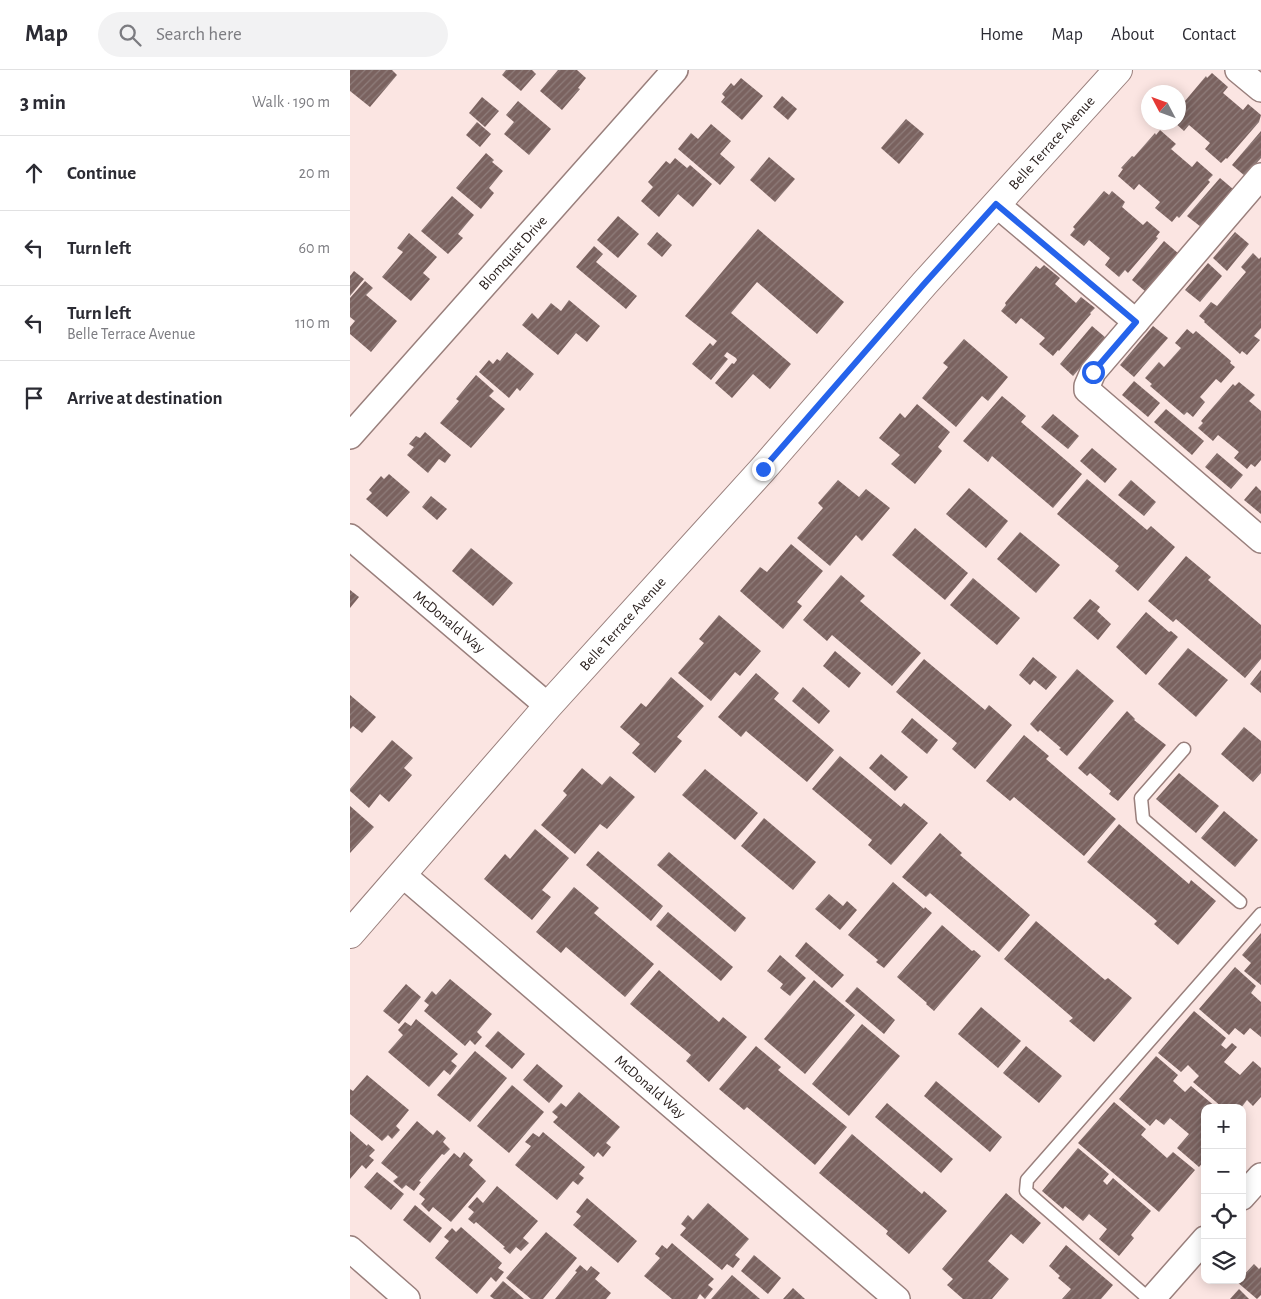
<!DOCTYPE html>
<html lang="en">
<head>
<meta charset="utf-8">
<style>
	:root { --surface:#fff; --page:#f2f2f3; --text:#2b2b33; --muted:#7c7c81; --line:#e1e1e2 }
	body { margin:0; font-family:"Alegreya Sans",sans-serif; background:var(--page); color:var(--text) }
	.controls { position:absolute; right:15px; bottom:15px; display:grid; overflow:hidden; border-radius:10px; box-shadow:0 2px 12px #0003 }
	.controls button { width:45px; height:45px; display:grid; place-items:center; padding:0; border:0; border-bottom:1px solid var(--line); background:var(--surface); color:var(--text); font:25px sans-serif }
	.compass { position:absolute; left:791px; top:15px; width:45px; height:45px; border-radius:50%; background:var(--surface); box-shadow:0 2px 12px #0003; rotate:311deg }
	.stop { position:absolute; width:15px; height:15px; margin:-11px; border:4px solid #2563eb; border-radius:50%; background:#fff }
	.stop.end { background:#2563eb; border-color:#fff; box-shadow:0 1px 5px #0008 }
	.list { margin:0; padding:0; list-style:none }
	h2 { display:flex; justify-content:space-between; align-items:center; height:65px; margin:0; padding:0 20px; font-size:21px }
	h2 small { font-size:16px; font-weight:400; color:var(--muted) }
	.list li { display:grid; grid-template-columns:32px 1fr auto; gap:15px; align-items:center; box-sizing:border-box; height:75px; padding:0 20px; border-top:1px solid var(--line) }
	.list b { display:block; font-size:19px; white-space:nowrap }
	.list p { margin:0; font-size:16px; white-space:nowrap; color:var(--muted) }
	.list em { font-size:16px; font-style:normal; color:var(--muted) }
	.icon { flex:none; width:28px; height:28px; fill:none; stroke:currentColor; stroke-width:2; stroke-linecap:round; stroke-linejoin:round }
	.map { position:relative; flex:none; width:911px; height:1229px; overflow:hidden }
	header { display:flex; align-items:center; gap:30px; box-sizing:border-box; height:70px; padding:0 25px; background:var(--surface); border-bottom:1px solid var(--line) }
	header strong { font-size:24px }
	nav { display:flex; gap:28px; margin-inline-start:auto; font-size:18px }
	.search { width:350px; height:45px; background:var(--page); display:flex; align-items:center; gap:12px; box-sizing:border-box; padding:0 18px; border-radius:28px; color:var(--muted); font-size:19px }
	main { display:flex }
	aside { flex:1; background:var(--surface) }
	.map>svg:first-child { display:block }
	.building { fill:url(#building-hatch) }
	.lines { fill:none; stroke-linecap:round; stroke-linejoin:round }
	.service-casing { stroke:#997f7c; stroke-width:15 }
	.minor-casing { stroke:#997f7c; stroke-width:28 }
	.tertiary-casing { stroke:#997f7c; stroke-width:30 }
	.service { stroke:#fff; stroke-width:12 }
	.minor { stroke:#fff; stroke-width:25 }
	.tertiary { stroke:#fff; stroke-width:28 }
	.route { stroke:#2563eb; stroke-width:6 }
	.labels { text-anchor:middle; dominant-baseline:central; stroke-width:5; stroke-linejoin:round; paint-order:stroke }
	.street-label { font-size:15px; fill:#2a201e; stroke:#fff }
</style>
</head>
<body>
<header>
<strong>Map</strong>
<div class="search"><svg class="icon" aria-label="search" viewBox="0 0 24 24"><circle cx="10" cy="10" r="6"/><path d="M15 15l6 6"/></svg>Search here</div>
<nav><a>Home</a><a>Map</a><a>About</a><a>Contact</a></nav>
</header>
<main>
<aside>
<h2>3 min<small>Walk · 190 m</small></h2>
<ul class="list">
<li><svg class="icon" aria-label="ahead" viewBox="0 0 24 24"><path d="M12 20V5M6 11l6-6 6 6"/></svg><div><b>Continue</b></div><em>20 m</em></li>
<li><svg class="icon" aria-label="left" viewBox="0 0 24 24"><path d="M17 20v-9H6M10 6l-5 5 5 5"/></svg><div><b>Turn left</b></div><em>60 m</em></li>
<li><svg class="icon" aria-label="left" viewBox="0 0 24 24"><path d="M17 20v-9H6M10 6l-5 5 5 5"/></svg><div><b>Turn left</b><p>Belle Terrace Avenue</p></div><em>110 m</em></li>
<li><svg class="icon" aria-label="arrive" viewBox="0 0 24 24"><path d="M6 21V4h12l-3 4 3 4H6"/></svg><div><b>Arrive at destination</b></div></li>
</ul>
</aside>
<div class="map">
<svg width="911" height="1229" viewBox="0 0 911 1229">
	<defs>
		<pattern id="building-hatch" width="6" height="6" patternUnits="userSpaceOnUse" patternTransform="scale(1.25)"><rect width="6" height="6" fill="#7a625f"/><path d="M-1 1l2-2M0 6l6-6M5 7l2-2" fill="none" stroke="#8f7d7b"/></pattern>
	</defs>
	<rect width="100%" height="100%" fill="#fbe5e2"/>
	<g class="building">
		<polygon points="0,0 42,0 47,5 20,37 0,21"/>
		<polygon points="156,0 182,0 186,4 171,21 152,5"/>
		<polygon points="208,0 227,0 236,8 228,18 230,19 212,40 190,21"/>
		<polygon points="862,3 878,17 873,23 893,40 898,34 911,45 909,52 877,89 876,88 871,93 855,79 860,73 839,55 834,61 824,52 828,52 828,35 833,30 835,31 856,6 857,8"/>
		<polygon points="391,8 413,26 392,50 371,32 375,27 372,24 381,13 384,16"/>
		<polygon points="432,26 447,39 438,50 423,37"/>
		<polygon points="132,27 149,41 135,57 119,43"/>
		<polygon points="168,31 201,59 179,85 154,64 164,52 156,45"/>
		<polygon points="556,49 574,64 549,94 531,78"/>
		<polygon points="127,52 141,64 130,77 116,65"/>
		<polygon points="361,54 381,71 370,84 385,97 370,115 328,79 341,63 348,69"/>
		<polygon points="810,60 826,74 821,79 842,97 847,91 863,105 858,110 860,112 829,148 827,146 822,152 805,138 810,132 789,114 784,120 768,106 773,99 771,98 782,86 784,87 805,63 806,65"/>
		<polygon points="911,61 911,88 895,106 882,95"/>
		<polygon points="136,83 144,90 142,92 153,101 139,118 144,123 131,139 106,118"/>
		<polygon points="419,87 445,109 425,132 400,110"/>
		<polygon points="325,88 337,98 340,95 362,114 343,137 328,124 309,147 291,131 303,117 298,112 316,91 320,94"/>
		<polygon points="870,108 883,119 851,157 837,146"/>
		<polygon points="754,121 759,125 762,121 775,132 772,137 793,155 797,151 810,162 806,167 808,168 778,203 775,200 769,207 755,195 760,188 739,170 734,176 720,165 725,159 723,157"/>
		<polygon points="102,126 124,145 108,164 113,168 98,184 71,161"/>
		<polygon points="268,146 289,164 268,188 247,170"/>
		<polygon points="408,159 494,232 467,264 407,212 381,243 441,294 420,319 403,304 382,328 365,313 382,293 384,294 387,290 386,288 377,282 374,286 378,289 361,310 342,294 360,273 363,276 367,271 335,246"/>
		<polygon points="307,162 322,175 312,187 297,174"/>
		<polygon points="885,162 899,174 877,201 863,188"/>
		<polygon points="59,163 87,187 73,203 80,209 61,231 32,207 53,182 47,178"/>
		<polygon points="814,171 829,184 796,222 782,210"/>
		<polygon points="244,176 253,184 246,192 287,226 276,239 226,197"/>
		<polygon points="903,183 909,189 911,187 911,258 904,266 910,270 897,285 892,281 890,284 854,252 855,251 849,246 861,232 867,236 896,202 891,197"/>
		<polygon points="858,193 872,206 850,232 835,220"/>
		<polygon points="694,195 710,208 705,214 726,233 731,227 745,238 740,243 741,244 709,281 708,280 703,286 689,274 695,268 671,248 666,254 651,241 656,235 655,233 686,196 690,199"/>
		<polygon points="4,201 14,209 0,226 0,206"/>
		<polygon points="15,211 23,218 16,225 47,251 21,282 0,264 0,257 5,251 0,247 0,228"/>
		<polygon points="219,230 250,256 237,272 226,263 208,285 172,255 182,243 188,249 201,233 211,241"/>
		<polygon points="742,256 756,268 723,306 710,294"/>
		<polygon points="803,256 818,268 784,307 770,295"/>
		<polygon points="837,259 843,264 846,261 881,291 880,293 885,297 871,313 866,309 850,327 855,332 843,347 837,342 834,345 800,316 802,314 795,308 809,292 814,297 831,278 825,273"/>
		<polygon points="614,269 658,307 638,331 632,326 606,357 572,328 598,297 593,293"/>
		<polygon points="157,282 184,304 170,321 167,318 159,328 129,302 139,290 143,294 147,289 150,291"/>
		<polygon points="126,305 144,321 139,326 155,339 121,378 90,353 109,331 106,329"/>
		<polygon points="784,311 810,333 798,347 772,325"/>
		<polygon points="889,312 905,325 899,331 911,341 911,390 905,397 901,394 897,399 884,388 889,382 868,365 863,371 848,358 853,353 851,351 883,314 885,316"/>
		<polygon points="652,326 676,346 671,352 732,404 703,438 642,386 638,392 613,371"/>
		<polygon points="567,334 600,362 588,377 592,381 565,414 541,394 550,385 529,368 550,343 555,348"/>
		<polygon points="816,339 854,371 842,385 804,352"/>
		<polygon points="703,344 729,366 718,379 691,357"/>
		<polygon points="75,362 101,385 95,393 89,389 78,403 57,385 64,377 59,374 66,366 70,368"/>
		<polygon points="742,378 767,399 755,413 730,391"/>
		<polygon points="867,383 893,405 881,419 855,397"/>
		<polygon points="39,404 60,422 37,447 16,429 22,423 19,420 31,406 34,409"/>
		<polygon points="737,409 797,460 801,456 825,477 788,521 765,501 769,496 707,444"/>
		<polygon points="488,410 509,427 516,419 540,438 512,471 506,465 480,496 447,468 473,438 468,433"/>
		<polygon points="781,410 806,432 794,446 768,425"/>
		<polygon points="906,416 911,421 911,444 894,430"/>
		<polygon points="619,418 658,451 636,478 596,444"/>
		<polygon points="81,426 97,439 87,450 72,437"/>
		<polygon points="565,458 618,503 595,530 542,485"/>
		<polygon points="670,462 710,495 686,523 647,489"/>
		<polygon points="441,474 473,501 447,532 452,536 433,559 390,521 410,497 417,502"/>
		<polygon points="121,478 163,513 143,536 102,501"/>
		<polygon points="836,486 861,507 858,510 911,555 911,589 895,608 826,549 823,552 798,531"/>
		<polygon points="491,505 515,526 510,531 571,583 542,616 482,565 477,571 453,550"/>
		<polygon points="623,508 670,548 647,575 600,535"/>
		<polygon points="0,520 9,527 0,538"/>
		<polygon points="740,529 750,537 747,541 761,554 748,570 723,548"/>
		<polygon points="796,542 819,562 821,561 828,567 796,605 766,577"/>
		<polygon points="369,545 411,581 390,606 385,602 361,631 328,603 354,573 349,569"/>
		<polygon points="838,578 878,610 846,647 808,614"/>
		<polygon points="485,581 511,603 499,618 473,596"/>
		<polygon points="683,587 707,607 696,620 684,610 680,615 669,605"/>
		<polygon points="574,589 635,640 639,635 662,655 625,699 602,679 607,673 546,622"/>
		<polygon points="727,599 764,631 717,686 709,679 711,678 690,660 688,662 680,654"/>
		<polygon points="911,600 911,623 900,614"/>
		<polygon points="406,603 429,623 424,629 484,680 457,712 396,661 391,667 368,647"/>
		<polygon points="321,607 354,636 327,667 332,671 305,703 282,683 290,674 270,657 291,633 296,637"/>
		<polygon points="453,617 480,641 469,654 442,631"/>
		<polygon points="0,625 26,647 12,663 3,656 0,659"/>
		<polygon points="777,641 785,649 784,650 816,675 768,731 759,724 761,721 740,703 737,706 728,698"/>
		<polygon points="562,648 588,670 577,684 551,662"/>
		<polygon points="894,657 911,671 911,703 903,712 871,684"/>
		<polygon points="674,665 699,686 696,689 766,749 734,786 664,727 660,731 636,711"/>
		<polygon points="42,670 63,688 54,698 62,705 39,732 30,724 19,738 0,721 0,719"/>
		<polygon points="531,684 558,707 545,721 519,698"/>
		<polygon points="490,686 551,737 554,733 578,753 541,795 518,775 522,770 462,719"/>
		<polygon points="232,698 252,715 260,706 285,727 257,759 250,754 225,784 191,755 217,725 213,721"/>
		<polygon points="355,699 408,743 385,770 332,725"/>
		<polygon points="829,703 869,736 846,763 806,729"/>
		<polygon points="0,736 24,757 0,783"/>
		<polygon points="874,741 908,770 885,797 851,768"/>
		<polygon points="414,748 466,792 443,820 391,776"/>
		<polygon points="769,754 839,814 841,810 866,831 828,875 804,854 807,851 737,792"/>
		<polygon points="185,759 219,788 192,820 201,827 182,850 134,809 155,784 160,789"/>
		<polygon points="590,763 612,783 610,785 680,845 649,882 580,823 576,827 552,807"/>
		<polygon points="248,781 313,836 301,851 236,795"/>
		<polygon points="319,782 396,848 385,862 307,795"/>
		<polygon points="543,812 574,839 575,837 582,843 534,898 526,892 528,890 498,865"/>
		<polygon points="224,817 249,838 244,843 304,894 275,927 216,877 211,883 186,862"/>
		<polygon points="479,824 493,836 497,831 507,840 490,860 465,839"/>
		<polygon points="318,842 383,897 371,911 306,856"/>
		<polygon points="686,851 755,910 758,908 782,928 744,972 719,951 723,948 654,889"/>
		<polygon points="592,855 622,881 624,880 631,886 584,941 576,934 577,933 547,907"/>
		<polygon points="911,863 911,915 894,901 901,893 892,885"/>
		<polygon points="456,872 494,905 482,918 445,886"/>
		<polygon points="430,885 456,908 440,926 430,918 433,914 417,901"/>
		<polygon points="885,897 906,916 901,923 911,932 911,967 900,958 894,965 885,958 879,965 849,939"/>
		<polygon points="309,900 369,952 373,947 397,967 359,1012 336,991 341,985 280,934"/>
		<polygon points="100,909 142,944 127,962 132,967 125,975 120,970 115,976 74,941 79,935 74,931 82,921 86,925"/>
		<polygon points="464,910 505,945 455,1004 414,969"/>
		<polygon points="56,914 71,927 49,954 33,941"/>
		<polygon points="507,917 545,950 534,964 495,931"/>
		<polygon points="631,937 671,971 648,998 608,964"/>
		<polygon points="844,941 876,968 871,975 876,979 882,973 887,977 874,992 890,1005 903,991 911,998 911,1027 903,1036 897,1030 891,1038 873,1038 843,1012 849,1006 838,995 831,1002 808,983"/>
		<polygon points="66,949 108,984 101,991 107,996 100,1005 94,1000 79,1017 38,982 53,965 48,960 55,952 61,956"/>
		<polygon points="512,954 550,986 499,1046 462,1014"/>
		<polygon points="148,961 175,984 162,999 135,976"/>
		<polygon points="406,976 431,997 428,1000 497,1057 465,1095 397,1037 394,1040 369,1019"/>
		<polygon points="676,976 712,1006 689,1033 653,1003"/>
		<polygon points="125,981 157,1008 120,1052 87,1025"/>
		<polygon points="806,986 828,1005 823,1011 835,1022 841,1016 867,1038 855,1038 855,1090 849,1097 827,1078 839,1064 820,1048 814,1055 806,1049 800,1056 769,1029"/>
		<polygon points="187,994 213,1016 199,1033 173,1010"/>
		<polygon points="17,1005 59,1040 46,1056 50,1060 42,1069 38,1065 32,1071 0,1044 0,1019 3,1021"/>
		<polygon points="586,1011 652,1067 640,1082 574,1026"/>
		<polygon points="162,1015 194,1042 159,1083 127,1056"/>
		<polygon points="229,1022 270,1057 256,1073 261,1077 253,1087 248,1082 244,1087 203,1052 208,1047 202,1042 211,1033 216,1037"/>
		<polygon points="764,1032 796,1059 791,1065 817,1088 823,1082 845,1100 809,1142 728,1073"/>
		<polygon points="537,1033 603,1089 591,1103 525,1047"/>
		<polygon points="67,1051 83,1065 87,1060 96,1068 93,1072 100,1079 94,1085 92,1084 69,1111 71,1112 64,1121 56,1115 52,1119 43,1111 48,1107 31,1093"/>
		<polygon points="0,1061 17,1076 18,1074 25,1080 19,1086 24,1090 16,1099 12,1095 0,1109"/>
		<polygon points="193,1062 235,1097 229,1104 234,1108 228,1115 223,1111 207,1130 165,1095 181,1076 175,1072 183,1063 189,1067"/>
		<polygon points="502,1064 572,1124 574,1121 597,1141 559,1184 536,1164 538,1161 469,1103"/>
		<polygon points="728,1078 759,1104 753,1111 757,1115 763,1108 801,1141 781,1165 784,1168 769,1186 749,1169 757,1159 739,1144 733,1151 715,1136 713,1139 692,1121"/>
		<polygon points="114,1082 123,1090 119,1095 136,1111 101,1152 83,1137 79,1142 71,1134 75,1129 69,1124 104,1083 110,1088"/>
		<polygon points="27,1102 54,1124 41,1140 14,1117"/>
		<polygon points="147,1116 188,1151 173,1168 179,1173 171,1181 166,1177 160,1184 153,1178 155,1177 126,1152 124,1154 118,1149 124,1142 118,1137 127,1127 133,1133"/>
		<polygon points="656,1123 691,1153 673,1174 661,1164 638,1191 659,1209 642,1229 613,1229 597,1215 603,1209 592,1199"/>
		<polygon points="237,1128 287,1171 268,1193 223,1155 231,1146 226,1142"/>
		<polygon points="358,1133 399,1169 385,1185 390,1189 383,1198 377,1194 372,1200 330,1165 336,1158 331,1154 338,1145 343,1150"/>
		<polygon points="65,1135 92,1158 80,1173 53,1150"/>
		<polygon points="111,1157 152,1193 148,1198 154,1202 146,1212 141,1207 127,1224 85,1188 99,1171 94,1167 102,1158 106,1162"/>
		<polygon points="196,1162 227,1188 193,1229 181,1229 156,1208"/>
		<polygon points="322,1173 364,1209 358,1215 363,1219 355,1229 350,1224 347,1229 322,1229 294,1206 310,1188 305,1184 312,1175 317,1179"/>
		<polygon points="716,1175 763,1215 751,1229 712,1229 721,1219 708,1208 710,1206 699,1196"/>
		<polygon points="404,1185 431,1208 418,1224 391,1201"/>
		<polygon points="904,1194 909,1199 911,1197 911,1225 907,1229 887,1212 892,1210 892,1207"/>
		<polygon points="230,1195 237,1201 241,1196 250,1203 245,1209 261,1223 256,1229 205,1229 227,1202 225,1201"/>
		<polygon points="382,1205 410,1229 361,1229"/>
		<polygon points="153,1211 174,1229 144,1229 140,1226"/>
		<polygon points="443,1218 455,1229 433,1229"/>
		<polygon points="889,1219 899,1229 880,1229"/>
	</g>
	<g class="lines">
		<g class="service-casing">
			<g id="service">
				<polyline points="834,679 791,728 793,749 890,832"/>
				<polyline points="799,1229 676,1121 677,1110 911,844"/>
			</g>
		</g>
		<g class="minor-casing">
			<g id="minor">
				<polyline points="888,0 911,19"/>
				<polyline points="911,106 743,302 737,316 737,320 911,470"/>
				<polyline points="646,134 786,252"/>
				<polyline points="0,366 325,0"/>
				<polyline points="0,467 198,636"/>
				<polyline points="53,805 547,1229"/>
				<polyline points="892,1127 911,1106"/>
				<polyline points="0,1179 57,1229"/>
				<polyline points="802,1229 855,1169"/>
			</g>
		</g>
		<g class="tertiary-casing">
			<polyline id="tertiary" points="0,864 198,636 413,399 574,214 768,0"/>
		</g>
		<use href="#service" class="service"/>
		<use href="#minor" class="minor"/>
		<use href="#tertiary" class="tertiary"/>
	</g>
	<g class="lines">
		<polyline class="route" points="413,399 574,214 646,134 786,252 743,302"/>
	</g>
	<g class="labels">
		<g class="street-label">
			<text transform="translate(702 73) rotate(-48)">Belle Terrace Avenue</text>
			<text transform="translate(163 183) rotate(-48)">Blomquist Drive</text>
			<text transform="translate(99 552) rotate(40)">McDonald Way</text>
			<text transform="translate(273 554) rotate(-48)">Belle Terrace Avenue</text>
			<text transform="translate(300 1017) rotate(41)">McDonald Way</text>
		</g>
	</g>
</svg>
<div class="controls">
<button>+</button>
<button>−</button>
<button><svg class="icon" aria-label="locate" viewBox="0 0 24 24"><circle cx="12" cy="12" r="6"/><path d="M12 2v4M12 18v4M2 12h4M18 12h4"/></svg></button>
<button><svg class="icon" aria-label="layers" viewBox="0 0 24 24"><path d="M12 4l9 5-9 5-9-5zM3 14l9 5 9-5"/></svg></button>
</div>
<svg class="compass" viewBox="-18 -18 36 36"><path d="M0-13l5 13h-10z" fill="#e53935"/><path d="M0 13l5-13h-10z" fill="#7c7c81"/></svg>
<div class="stop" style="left:743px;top:302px"></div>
<div class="stop end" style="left:413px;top:399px"></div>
</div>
</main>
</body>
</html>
